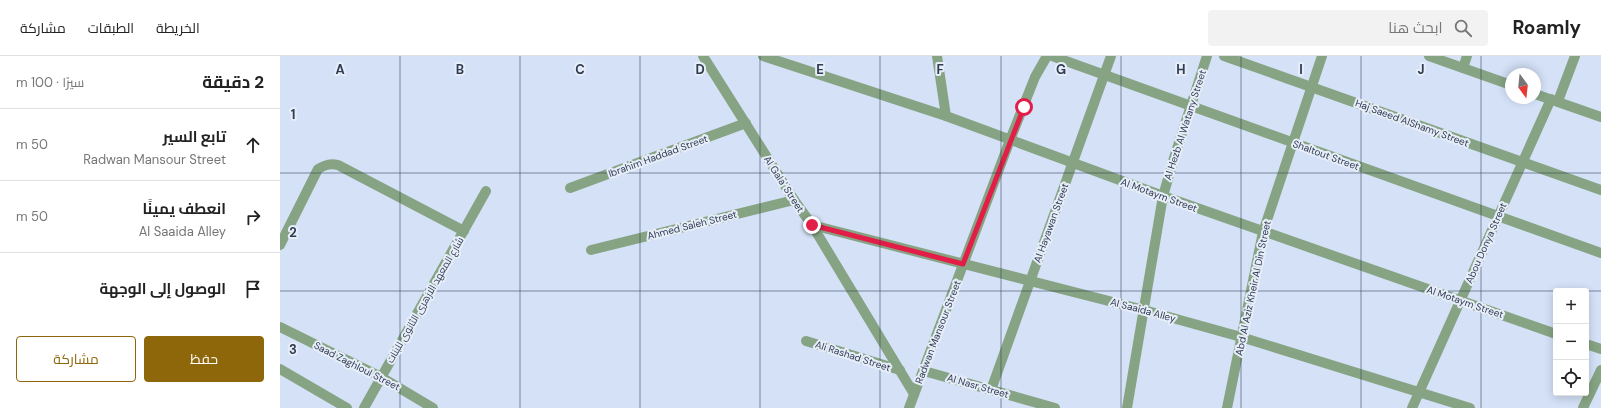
<!DOCTYPE html>
<html lang="ar">
<head>
<meta charset="utf-8">
<style>
	:root { --surface:#fff; --page:#f2f2f2; --text:#222; --muted:#767676; --line:#e0e0e0; --accent:#8d6709 }
	body { margin:0; font-family:"DM Sans",Cairo,sans-serif; background:var(--page); color:var(--text); direction:rtl }
	.controls { position:absolute; right:12px; bottom:12px; display:grid; overflow:hidden; border-radius:4px; box-shadow:0 2px 10px #0003 }
	.controls button { width:36px; height:36px; display:grid; place-items:center; padding:0; border:0; border-bottom:1px solid var(--line); background:var(--surface); color:var(--text); font:20px sans-serif }
	.compass { position:absolute; left:1225px; top:12px; width:36px; height:36px; border-radius:50%; background:var(--surface); box-shadow:0 2px 10px #0003; rotate:165deg }
	.stop { position:absolute; width:12px; height:12px; margin:-9px; border:3px solid #e11d48; border-radius:50%; background:#fff }
	.stop.end { background:#e11d48; border-color:#fff; box-shadow:0 1px 4px #0008 }
	.list { margin:0; padding:0; list-style:none }
	h2 { display:flex; justify-content:space-between; align-items:center; height:52px; margin:0; padding:0 16px; font-size:17px }
	h2 small { font-size:13px; font-weight:400; color:var(--muted) }
	.list li { display:grid; grid-template-columns:26px 1fr auto; gap:12px; align-items:center; box-sizing:border-box; height:72px; padding:0 16px; border-top:1px solid var(--line) }
	.list b { display:block; font-size:15px; white-space:nowrap }
	.list p { margin:0; font-size:13px; white-space:nowrap; color:var(--muted) }
	.list em { font-size:13px; font-style:normal; color:var(--muted) }
	.actions { display:flex; gap:8px; padding:12px 16px }
	.actions a { flex:1; padding:9px 0; border:1px solid var(--accent); border-radius:4px; text-align:center; font-size:14px; color:var(--accent) }
	.actions .main { background:var(--accent); color:#fff }
	.icon { flex:none; width:22px; height:22px; fill:none; stroke:currentColor; stroke-width:2; stroke-linecap:round; stroke-linejoin:round }
	.map { position:relative; flex:none; width:1321px; height:352px; overflow:hidden; direction:ltr }
	header { display:flex; align-items:center; gap:24px; box-sizing:border-box; height:56px; padding:0 20px; background:var(--surface); border-bottom:1px solid var(--line) }
	header strong { font-size:19px }
	nav { display:flex; gap:22px; margin-inline-start:auto; font-size:14px }
	.search { width:280px; height:36px; background:var(--page); display:flex; align-items:center; gap:10px; box-sizing:border-box; padding:0 14px; border-radius:4px; color:var(--muted); font-size:15px }
	main { display:flex }
	aside { flex:1; background:var(--surface) }
	.map>svg:first-child { display:block }
	.lines { fill:none; stroke-linecap:round; stroke-linejoin:round }
	.minor { stroke:#86a483; stroke-width:10 }
	.route { stroke:#e11d48; stroke-width:5 }
	.grid { fill:none; stroke:#303c52; stroke-width:1; stroke-opacity:0.55 }
	.labels { text-anchor:middle; dominant-baseline:central; stroke-width:4; stroke-linejoin:round; paint-order:stroke }
	.street-label { font-size:10px; fill:#303c52; stroke:#e7eef9 }
	.grid-label { font-size:13px; text-anchor:middle; font-weight:bold; fill:#303c52; stroke:#e7eef9; stroke-width:4; stroke-linejoin:round; paint-order:stroke }
</style>
</head>
<body>
<header>
<strong>Roamly</strong>
<div class="search"><svg class="icon" aria-label="search" viewBox="0 0 24 24"><circle cx="10" cy="10" r="6"/><path d="M15 15l6 6"/></svg>ابحث هنا</div>
<nav><a>الخريطة</a><a>الطبقات</a><a>مشاركة</a></nav>
</header>
<main>
<div class="map">
<svg width="1321" height="352" viewBox="0 0 1321 352">
	<rect width="100%" height="100%" fill="#d4e1f7"/>
	<g class="lines">
		<g class="minor">
			<polyline points="423,0 514,144 532,169 634,338"/>
			<polyline points="483,0 666,60 883,140 1276,278"/>
			<polyline points="657,0 666,60"/>
			<polyline points="772,0 1321,197"/>
			<polyline points="944,0 1321,134"/>
			<polyline points="1149,0 1231,29"/>
			<polyline points="1183,12 1187,0"/>
			<polyline points="1255,38 1321,61"/>
			<polyline points="1278,45 1295,0"/>
			<polyline points="290,132 466,67"/>
			<polyline points="532,169 864,254 961,281 1190,352"/>
			<path d="M0,189L38,113C45,109 50,107 58,109L184,175"/>
			<polyline points="311,194 514,144"/>
			<polyline points="0,271 101,321 153,352"/>
			<polyline points="526,285 620,314"/>
			<polyline points="1306,288 1321,293"/>
			<polyline points="0,313 67,352"/>
			<polyline points="644,315 775,352"/>
			<polyline points="711,334 831,0"/>
			<polyline points="84,352 206,135"/>
			<polyline points="629,352 730,84 755,21 767,0"/>
			<polyline points="847,352 883,140 894,102 927,0"/>
			<polyline points="947,352 983,176 1042,0"/>
			<polyline points="1132,352 1271,43"/>
			<polyline points="1303,352 1321,314"/>
		</g>
	</g>
	<g class="lines">
		<polyline class="route" points="532,169 683,208 744,51"/>
	</g>
	<path class="grid" d="M120,0V352M240,0V352M360,0V352M480,0V352M600,0V352M721,0V352M841,0V352M961,0V352M1081,0V352M1201,0V352M0,117H1321M0,235H1321"/>
	<g class="labels">
		<g class="street-label">
			<text transform="translate(1132 67) rotate(20)">Haj Saeed AlShamy Street</text>
			<text transform="translate(905 69) rotate(-72)">Al Hezb Al Watany Street</text>
			<text transform="translate(1046 99) rotate(20)">Shaltout Street</text>
			<text transform="translate(378 100) rotate(-20)">Ibrahim Haddad Street</text>
			<text transform="translate(504 128) rotate(57)">Al Gala' Street</text>
			<text transform="translate(879 139) rotate(20)">Al Motaym Street</text>
			<text transform="translate(771 167) rotate(-70)">Al Hayawan Street</text>
			<text transform="translate(412 169) rotate(-14)">Ahmed Saleh Street</text>
			<text transform="translate(1206 187) rotate(-66)">Abou Donya Street</text>
			<text transform="translate(973 232) rotate(-78)">Abd Al Aziz Kheir Al Din Street</text>
			<text transform="translate(145 244) rotate(-60)">شارع المعهد الازهرى الثانوى للبنات</text>
			<text transform="translate(1185 246) rotate(19)">Al Motaym Street</text>
			<text transform="translate(863 254) rotate(15)">Al Saaida Alley</text>
			<text transform="translate(658 276) rotate(-69)">Radwan Mansour Street</text>
			<text transform="translate(573 300) rotate(18)">Ali Rashad Street</text>
			<text transform="translate(77 310) rotate(27)">Saad Zaghloul Street</text>
			<text transform="translate(698 330) rotate(16)">Al Nasr Street</text>
		</g>
	</g>
	<g class="grid-label">
		<text x="60" y="18">A</text>
		<text x="180" y="18">B</text>
		<text x="300" y="18">C</text>
		<text x="420" y="18">D</text>
		<text x="540" y="18">E</text>
		<text x="660" y="18">F</text>
		<text x="781" y="18">G</text>
		<text x="901" y="18">H</text>
		<text x="1021" y="18">I</text>
		<text x="1141" y="18">J</text>
		<text x="13" y="63">1</text>
		<text x="13" y="181">2</text>
		<text x="13" y="298">3</text>
	</g>
</svg>
<div class="controls">
<button>+</button>
<button>−</button>
<button><svg class="icon" aria-label="locate" viewBox="0 0 24 24"><circle cx="12" cy="12" r="6"/><path d="M12 2v4M12 18v4M2 12h4M18 12h4"/></svg></button>
</div>
<svg class="compass" viewBox="-18 -18 36 36"><path d="M0-13l5 13h-10z" fill="#e53935"/><path d="M0 13l5-13h-10z" fill="#767676"/></svg>
<div class="stop" style="left:744px;top:51px"></div>
<div class="stop end" style="left:532px;top:169px"></div>
</div>
<aside>
<h2>2 دقيقة<small>سيرًا · 100 m</small></h2>
<ul class="list">
<li><svg class="icon" aria-label="ahead" viewBox="0 0 24 24"><path d="M12 20V5M6 11l6-6 6 6"/></svg><div><b>تابع السير</b><p>Radwan Mansour Street</p></div><em>50 m</em></li>
<li><svg class="icon" aria-label="right" viewBox="0 0 24 24"><path d="M7 20v-9h11M14 6l5 5-5 5"/></svg><div><b>انعطف يمينًا</b><p>Al Saaida Alley</p></div><em>50 m</em></li>
<li><svg class="icon" aria-label="arrive" viewBox="0 0 24 24"><path d="M6 21V4h12l-3 4 3 4H6"/></svg><div><b>الوصول إلى الوجهة</b></div></li>
</ul>
<div class="actions"><a class="main">حفظ</a><a>مشاركة</a></div>
</aside>
</main>
</body>
</html>
